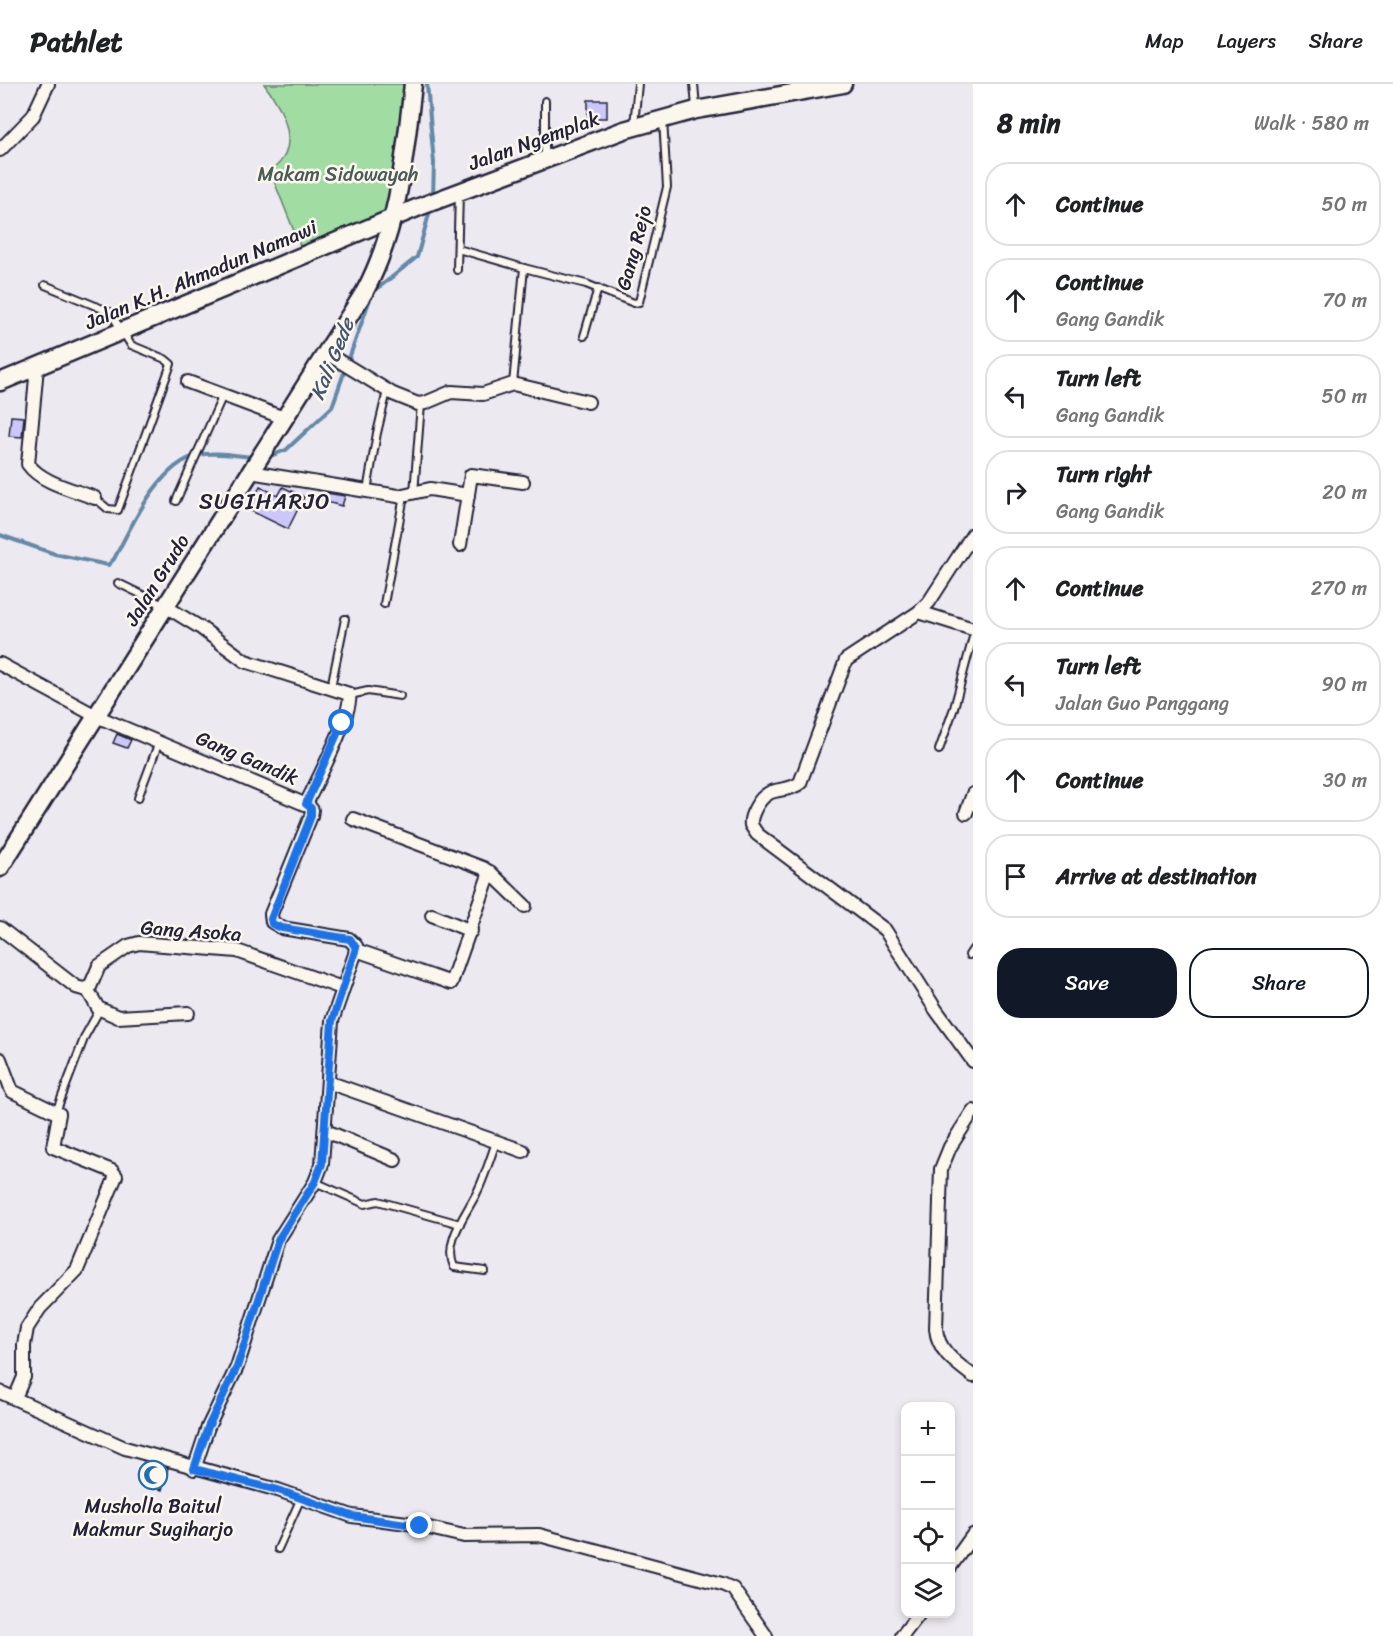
<!DOCTYPE html>
<html lang="en">
<head>
<meta charset="utf-8">
<style>
	:root { --surface:#fff; --page:#f2f2f2; --text:#202124; --muted:#757577; --line:#e0e0e0; --accent:#111827 }
	body { margin:0; font-family:Sriracha,sans-serif; background:var(--page); color:var(--text) }
	.controls { position:absolute; right:18px; bottom:18px; display:grid; overflow:hidden; border-radius:12px; box-shadow:0 3px 9px #0003 }
	.controls button { width:54px; height:54px; display:grid; place-items:center; padding:0; border:0; border-bottom:2px solid var(--line); background:var(--surface); color:var(--text); font:30px sans-serif }
	.stop { position:absolute; width:18px; height:18px; margin:-14px; border:4px solid #1a73e8; border-radius:50%; background:#fff }
	.stop.end { background:#1a73e8; border-color:#fff; box-shadow:0 2px 6px #0008 }
	.list { margin:0; padding:0; list-style:none }
	h2 { display:flex; justify-content:space-between; align-items:center; height:78px; margin:0; padding:0 24px; font-size:26px }
	h2 small { font-size:20px; font-weight:400; color:var(--muted) }
	.list li { display:grid; grid-template-columns:39px 1fr auto; gap:18px; align-items:center; box-sizing:border-box; height:84px; margin:0 12px 12px; padding:0 12px; border:2px solid var(--line); border-radius:24px }
	.list b { display:block; font-size:22px; white-space:nowrap }
	.list p { margin:0; font-size:20px; white-space:nowrap; color:var(--muted) }
	.list em { font-size:20px; font-style:normal; color:var(--muted) }
	.actions { display:flex; gap:12px; padding:18px 24px }
	.actions a { flex:1; padding:14px 0; border:2px solid var(--accent); border-radius:24px; text-align:center; font-size:21px; color:var(--accent) }
	.actions .main { background:var(--accent); color:#fff }
	.icon { flex:none; width:33px; height:33px; fill:none; stroke:currentColor; stroke-width:2; stroke-linecap:round; stroke-linejoin:round }
	.map { position:relative; flex:none; width:973px; height:1552px; overflow:hidden }
	header { display:flex; align-items:center; gap:36px; box-sizing:border-box; height:84px; padding:0 30px; background:var(--surface); border-bottom:2px solid var(--line) }
	header strong { font-size:28px }
	nav { display:flex; gap:33px; margin-inline-start:auto; font-size:21px }
	main { display:flex }
	aside { flex:1; background:var(--surface) }
	.map>svg:first-child { display:block }
	.built { fill:#e3dff3 }
	.green { fill:#a1dda3; stroke:#62806f; stroke-width:1.5 }
	.lines { fill:none; stroke-linecap:round; stroke-linejoin:round }
	.stream { stroke:#6389a8; stroke-width:4 }
	.building { fill:#cbc7fa; stroke:#22223b; stroke-width:1.5 }
	.lane-casing { stroke:#22223b; stroke-width:10 }
	.street-casing { stroke:#22223b; stroke-width:16 }
	.secondary-casing { stroke:#22223b; stroke-width:21 }
	.lane { stroke:#fbf7ec; stroke-width:6 }
	.street { stroke:#fbf7ec; stroke-width:12 }
	.secondary { stroke:#fbf7ec; stroke-width:16 }
	.route { stroke:#1a73e8; stroke-width:8 }
	.labels { text-anchor:middle; dominant-baseline:central; stroke-width:5; stroke-linejoin:round; paint-order:stroke }
	.street-label { font-size:20px; fill:#22223b; stroke:#fbf7ec }
	.park-label { font-size:20px; fill:#485a5a; stroke:#fbf7ec }
	.poi-label { font-size:20px; fill:#22223b; stroke:#fbf7ec }
	.water-label { font-size:21px; font-style:italic; fill:#435671; stroke:#fbf7ec }
	.quarter-label { font-size:22px; letter-spacing:1.5px; fill:#22223b; stroke:#fbf7ec }
</style>
</head>
<body>
<header>
<strong>Pathlet</strong>
<nav><a>Map</a><a>Layers</a><a>Share</a></nav>
</header>
<main>
<div class="map">
<svg width="973" height="1552" viewBox="0 0 973 1552">
	<rect width="100%" height="100%" fill="#ede9f0"/>
	<filter id="ink" filterUnits="userSpaceOnUse"><feTurbulence type="fractalNoise" baseFrequency=".0167" numOctaves="2"/><feDisplacementMap in="SourceGraphic" scale="12" xChannelSelector="R" yChannelSelector="G"/><feConvolveMatrix kernelMatrix="1 2 1 2 8 2 1 2 1" color-interpolation-filters="sRGB"/></filter>
	<g filter="url(#ink)">
		<polygon class="built" points="252,392 310,402 288,446 235,420"/>
		<path class="green" d="M264,0H407L390,116L382,131L302,167L270,87C304,65 283,24 264,0Z"/>
		<g class="lines">
			<g class="stream">
				<polyline points="427,0 434,79 433,113"/>
				<polyline points="268,373 286,366 332,323 372,209 417,173 431,123"/>
				<path d="M0,451L55,470L108,481L114,475C131,443 159,379 199,371C216,367 237,372 254,373"/>
			</g>
		</g>
		<g class="building">
			<rect x="588" y="16" width="19" height="18"/>
			<polygon points="11,332 24,333 22,353 9,352"/>
			<polygon points="260,402 278,412 283,403 304,413 288,445 249,426"/>
			<polygon points="326,409 345,412 342,422 323,417"/>
			<polygon points="117,650 131,656 127,664 113,659"/>
			<polygon points="144,1378 168,1384 162,1406 138,1398"/>
		</g>
		<g class="lines">
			<g class="lane-casing">
				<g id="lane">
					<polyline points="694,0 696,23"/>
					<polyline points="634,41 638,0"/>
					<polyline points="545,73 545,17"/>
					<polyline points="458,165 524,184 513,300"/>
					<polyline points="524,184 586,200 634,219 639,218 667,103 663,35"/>
					<polyline points="457,186 459,109"/>
					<polyline points="45,201 110,228 131,261 165,275 171,280 118,426 108,425 95,414"/>
					<polyline points="584,252 598,204"/>
					<polyline points="367,407 377,349 387,307"/>
					<polyline points="414,409 421,320"/>
					<polyline points="176,417 223,311"/>
					<polyline points="118,499 163,521"/>
					<polyline points="384,520 404,412"/>
					<polyline points="331,603 345,535"/>
					<polyline points="350,611 368,607 400,612"/>
					<polyline points="939,666 954,624 973,553"/>
					<polyline points="138,714 159,658"/>
					<polyline points="969,871 973,865"/>
					<polyline points="56,1028 85,952 100,925"/>
					<polyline points="315,1098 365,1120 378,1117 460,1140"/>
					<path d="M485,1187L454,1183C442,1156 470,1126 480,1102C486,1088 491,1073 496,1058"/>
					<polyline points="278,1465 301,1414"/>
				</g>
			</g>
			<g class="street-casing">
				<g id="street">
					<polyline points="0,66 33,32 48,0"/>
					<polyline points="326,269 393,310 418,320 425,319 451,308 483,310 513,300 588,318"/>
					<path d="M37,283L28,380C41,399 75,406 95,414"/>
					<polyline points="188,298 284,334"/>
					<polyline points="250,388 398,412 430,405 468,411"/>
					<polyline points="973,450 929,518 919,528 973,545"/>
					<polyline points="460,461 471,391 523,398"/>
					<path d="M165,522L201,544L245,577L349,610C354,627 315,701 306,720"/>
					<path d="M919,528L846,576L800,699C784,711 769,699 756,723C753,729 750,734 751,741L757,750L885,846L936,926L973,977"/>
					<polyline points="0,580 96,632 309,722 312,726 311,732 271,830 272,838 282,844 349,855 356,862 355,870 332,937 322,1080 315,1098 278,1156 237,1283 208,1343 194,1385"/>
					<polyline points="966,729 973,710"/>
					<polyline points="353,735 483,784 492,790 525,822"/>
					<polyline points="432,831 471,847"/>
					<polyline points="0,844 76,903 83,905 90,903 99,882 128,862 139,859 237,867 342,904"/>
					<polyline points="356,866 451,899 490,788"/>
					<polyline points="87,905 98,924 118,933 188,929"/>
					<polyline points="0,975 12,1007 59,1030 53,1063 112,1087 116,1092 77,1186 40,1224 27,1244 24,1261 24,1293 15,1314"/>
					<polyline points="328,998 523,1067"/>
					<path d="M973,1027L950,1063L941,1085L936,1245C938,1267 956,1279 973,1292"/>
					<polyline points="326,1047 395,1076"/>
					<polyline points="0,1308 125,1364 278,1406 352,1432 407,1439 464,1452 539,1451 722,1500 733,1505 766,1552"/>
					<polyline points="950,1483 973,1451"/>
					<polyline points="902,1552 919,1530"/>
				</g>
			</g>
			<g class="secondary-casing">
				<g id="secondary">
					<polyline points="0,298 419,123 624,46 696,26 843,0"/>
					<path d="M0,784L365,207C399,143 405,70 413,0"/>
				</g>
			</g>
			<use href="#lane" class="lane"/>
			<use href="#street" class="street"/>
			<use href="#secondary" class="secondary"/>
		</g>
	</g>
	<g class="lines" filter="url(#ink)">
		<polyline class="route" points="342,639 306,720 311,724 311,732 271,835 272,840 282,844 350,855 356,864 332,937 322,1080 315,1098 278,1156 237,1283 208,1343 194,1385 278,1406 352,1432 420,1442"/>
	</g>
	<defs>
		<g id="mosque-ring" transform="scale(1.5)"><circle r="9.5" fill="#fbf7ec" stroke="#1f6fb2" stroke-width="1.5"/><path d="M3.5-4.9A6 6 0 1 0 3.5 4.9A5 5 0 1 1 3.5-4.9Z" fill="#1f6fb2"/></g>
	</defs>
	<g fill-rule="evenodd">
		<use href="#mosque-ring" x="153" y="1391"/>
	</g>
	<g class="labels">
		<g class="street-label">
			<text transform="translate(534 57) rotate(-20)">Jalan Ngemplak</text>
			<text transform="translate(634 164) rotate(-75)">Gang Rejo</text>
			<text transform="translate(201 191) rotate(-23)">Jalan K.H. Ahmadun Namawi</text>
			<text transform="translate(157 496) rotate(-58)">Jalan Grudo</text>
			<text transform="translate(247 674) rotate(23)">Gang Gandik</text>
			<text transform="translate(191 847) rotate(4)">Gang Asoka</text>
		</g>
		<g class="park-label">
			<text x="338" y="90">Makam Sidowayah</text>
		</g>
		<g class="poi-label">
			<text x="153" y="1422">Musholla Baitul<tspan x="153" dy="23">Makmur Sugiharjo</tspan></text>
		</g>
		<g class="water-label">
			<text transform="translate(332 275) rotate(-68)">Kali Gede</text>
		</g>
		<g class="quarter-label">
			<text x="265" y="417">SUGIHARJO</text>
		</g>
	</g>
</svg>
<div class="controls">
<button>+</button>
<button>−</button>
<button><svg class="icon" aria-label="locate" viewBox="0 0 24 24"><circle cx="12" cy="12" r="6"/><path d="M12 2v4M12 18v4M2 12h4M18 12h4"/></svg></button>
<button><svg class="icon" aria-label="layers" viewBox="0 0 24 24"><path d="M12 4l9 5-9 5-9-5zM3 14l9 5 9-5"/></svg></button>
</div>
<div class="stop" style="left:342px;top:639px"></div>
<div class="stop end" style="left:420px;top:1442px"></div>
</div>
<aside>
<h2>8 min<small>Walk · 580 m</small></h2>
<ul class="list">
<li><svg class="icon" aria-label="ahead" viewBox="0 0 24 24"><path d="M12 20V5M6 11l6-6 6 6"/></svg><div><b>Continue</b></div><em>50 m</em></li>
<li><svg class="icon" aria-label="ahead" viewBox="0 0 24 24"><path d="M12 20V5M6 11l6-6 6 6"/></svg><div><b>Continue</b><p>Gang Gandik</p></div><em>70 m</em></li>
<li><svg class="icon" aria-label="left" viewBox="0 0 24 24"><path d="M17 20v-9H6M10 6l-5 5 5 5"/></svg><div><b>Turn left</b><p>Gang Gandik</p></div><em>50 m</em></li>
<li><svg class="icon" aria-label="right" viewBox="0 0 24 24"><path d="M7 20v-9h11M14 6l5 5-5 5"/></svg><div><b>Turn right</b><p>Gang Gandik</p></div><em>20 m</em></li>
<li><svg class="icon" aria-label="ahead" viewBox="0 0 24 24"><path d="M12 20V5M6 11l6-6 6 6"/></svg><div><b>Continue</b></div><em>270 m</em></li>
<li><svg class="icon" aria-label="left" viewBox="0 0 24 24"><path d="M17 20v-9H6M10 6l-5 5 5 5"/></svg><div><b>Turn left</b><p>Jalan Guo Panggang</p></div><em>90 m</em></li>
<li><svg class="icon" aria-label="ahead" viewBox="0 0 24 24"><path d="M12 20V5M6 11l6-6 6 6"/></svg><div><b>Continue</b></div><em>30 m</em></li>
<li><svg class="icon" aria-label="arrive" viewBox="0 0 24 24"><path d="M6 21V4h12l-3 4 3 4H6"/></svg><div><b>Arrive at destination</b></div></li>
</ul>
<div class="actions"><a class="main">Save</a><a>Share</a></div>
</aside>
</main>
</body>
</html>
